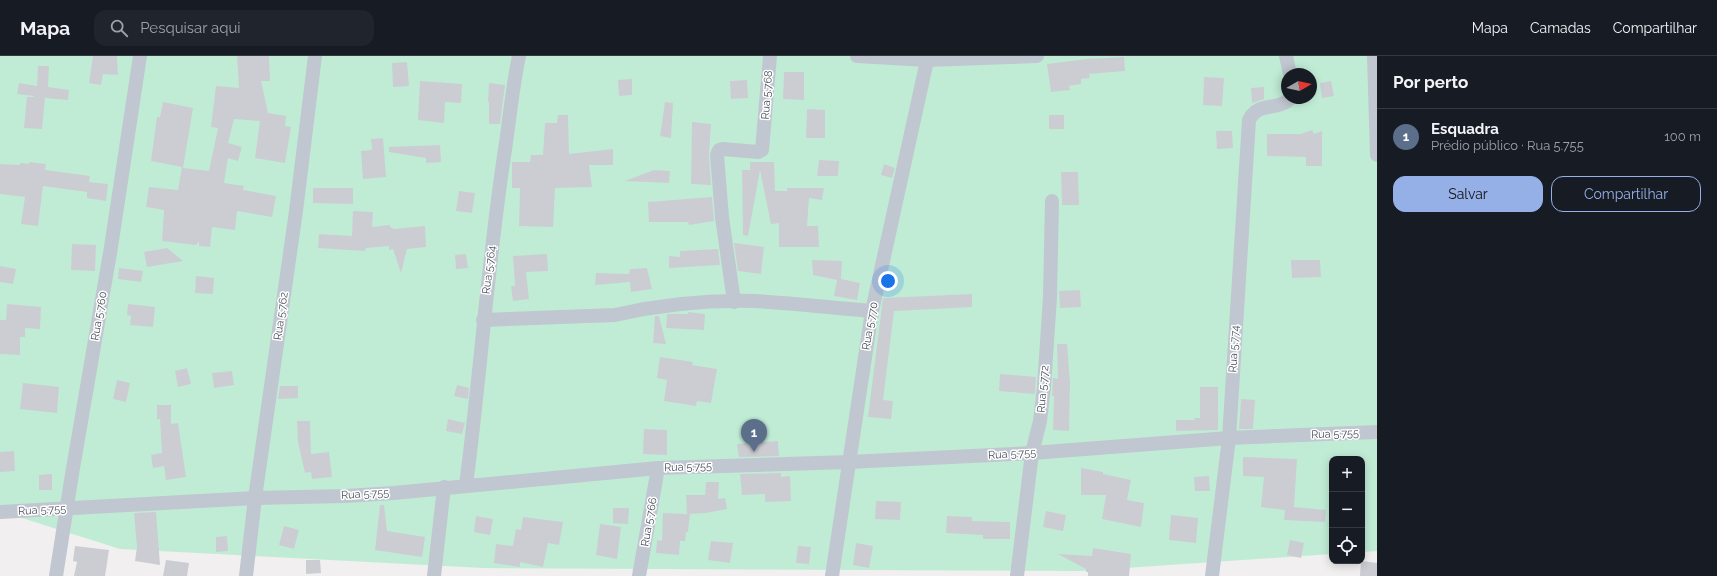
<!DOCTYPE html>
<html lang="pt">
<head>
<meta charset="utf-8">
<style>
	:root { --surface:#171b24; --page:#20242c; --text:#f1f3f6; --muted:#9ea1a6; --line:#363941; --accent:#95b0e7 }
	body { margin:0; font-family:Raleway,sans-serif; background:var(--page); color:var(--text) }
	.controls { position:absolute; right:12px; bottom:12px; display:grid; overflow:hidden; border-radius:8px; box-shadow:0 2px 10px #0003 }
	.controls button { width:36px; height:36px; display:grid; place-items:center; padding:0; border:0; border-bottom:1px solid var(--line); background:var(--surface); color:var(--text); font:20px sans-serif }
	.compass { position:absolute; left:1281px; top:12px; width:36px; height:36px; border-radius:50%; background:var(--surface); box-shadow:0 2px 10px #0003; rotate:81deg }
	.you { position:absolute; left:888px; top:225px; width:14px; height:14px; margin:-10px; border:3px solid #fff; border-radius:50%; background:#1a73e8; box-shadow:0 0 0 6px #1a73e833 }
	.badge { display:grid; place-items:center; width:26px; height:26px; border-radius:50%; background:var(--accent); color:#fff; font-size:13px; font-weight:700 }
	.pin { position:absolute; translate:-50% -33px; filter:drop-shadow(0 1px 2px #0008) }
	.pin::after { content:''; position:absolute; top:21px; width:14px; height:12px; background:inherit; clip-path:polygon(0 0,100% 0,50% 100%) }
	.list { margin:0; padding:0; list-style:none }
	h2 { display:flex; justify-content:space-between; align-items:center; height:52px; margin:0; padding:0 16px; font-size:17px }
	h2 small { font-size:13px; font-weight:400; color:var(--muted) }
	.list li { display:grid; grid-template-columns:26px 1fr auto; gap:12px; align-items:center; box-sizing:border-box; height:56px; padding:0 16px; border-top:1px solid var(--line) }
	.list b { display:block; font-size:15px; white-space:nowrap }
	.list p { margin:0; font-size:13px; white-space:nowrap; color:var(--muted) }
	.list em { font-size:13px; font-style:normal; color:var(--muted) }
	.actions { display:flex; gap:8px; padding:12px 16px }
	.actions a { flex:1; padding:9px 0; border:1px solid var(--accent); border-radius:12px; text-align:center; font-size:14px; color:var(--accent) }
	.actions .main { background:var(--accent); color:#111 }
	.icon { flex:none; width:22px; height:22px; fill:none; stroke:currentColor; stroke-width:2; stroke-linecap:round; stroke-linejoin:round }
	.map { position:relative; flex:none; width:1377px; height:520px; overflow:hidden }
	header { display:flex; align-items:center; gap:24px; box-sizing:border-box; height:56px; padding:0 20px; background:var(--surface); border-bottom:1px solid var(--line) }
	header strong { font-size:19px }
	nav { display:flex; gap:22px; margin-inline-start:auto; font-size:14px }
	.search { width:280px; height:36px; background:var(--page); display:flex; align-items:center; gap:10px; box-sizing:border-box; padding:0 14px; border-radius:12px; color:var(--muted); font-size:15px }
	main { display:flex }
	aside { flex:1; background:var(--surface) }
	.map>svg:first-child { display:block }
	.green { fill:#c0ecd6; fill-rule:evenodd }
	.building { fill:#cccdd3 }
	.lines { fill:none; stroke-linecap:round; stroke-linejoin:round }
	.minor { stroke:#c0c7d0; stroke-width:14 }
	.labels { text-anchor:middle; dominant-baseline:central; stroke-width:3; stroke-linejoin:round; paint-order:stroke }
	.street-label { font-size:11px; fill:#48505b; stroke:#fff }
</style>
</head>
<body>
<header>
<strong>Mapa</strong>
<div class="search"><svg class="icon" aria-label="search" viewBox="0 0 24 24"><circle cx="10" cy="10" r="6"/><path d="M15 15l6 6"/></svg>Pesquisar aqui</div>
<nav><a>Mapa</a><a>Camadas</a><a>Compartilhar</a></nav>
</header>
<main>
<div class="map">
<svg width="1377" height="520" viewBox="0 0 1377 520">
	<rect width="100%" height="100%" fill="#f1efef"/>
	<path class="green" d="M0,0H1377V495L1362,496V403H1332V498L1081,515L483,512L120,493L0,455ZM1287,18H1311V42H1287Z"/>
	<g class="building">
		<polygon points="93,0 117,0 118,19 103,18 101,29 89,27"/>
		<polygon points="237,0 269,0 270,25 261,25 268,57 286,60 285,70 291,71 285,107 255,102 260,65 234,63 228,87 242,91 238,105 228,102 224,127 244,130 243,134 276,140 272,161 237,155 235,174 212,171 210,191 199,190 199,185 196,189 162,185 164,154 146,151 149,131 178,134 182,111 151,105 157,61 160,61 163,46 193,52 183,112 209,115 218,72 211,71 216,30 239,32"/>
		<polygon points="1124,1 1125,15 1089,18 1090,22 1081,23 1081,28 1069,30 1070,34 1051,36 1047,8 1087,3"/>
		<polygon points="407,6 409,30 393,31 392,7"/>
		<polygon points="38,10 49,10 48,31 69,34 68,44 45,42 42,73 24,72 27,41 33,41 34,40 17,38 19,27 37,30"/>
		<polygon points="784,16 804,16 804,44 783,43"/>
		<polygon points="1204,21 1224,22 1222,50 1203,49"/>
		<polygon points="632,23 632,39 619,40 618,24"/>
		<polygon points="747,24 748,42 731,43 730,25"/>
		<polygon points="420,25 462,28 461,47 445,46 444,67 418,64"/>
		<polygon points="1331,25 1334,40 1322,42 1320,27"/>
		<polygon points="489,27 505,29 500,68 489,68 489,46 488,46"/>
		<polygon points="1264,31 1264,43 1252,47 1251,32"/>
		<polygon points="665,46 673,47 671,82 660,80"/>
		<polygon points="807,53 825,54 825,82 806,82"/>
		<polygon points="558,59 568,59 569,98 613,93 613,109 589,109 592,131 555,132 553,171 519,170 520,132 512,132 512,106 530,106 531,99 543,99 545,67 557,67"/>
		<rect x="1049" y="59" width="15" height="14"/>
		<polygon points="692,66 711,68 709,100 711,129 691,128"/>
		<polygon points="1312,74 1314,78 1322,75 1322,110 1306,110 1306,101 1267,100 1267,78 1301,78"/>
		<polygon points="1216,75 1232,75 1233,92 1217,93"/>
		<polygon points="383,82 386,121 363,123 361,95 372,94 371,83"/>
		<polygon points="440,89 441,106 426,107 426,102 389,96 389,91"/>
		<polygon points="819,104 839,105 838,120 817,120"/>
		<polygon points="29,106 46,108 45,114 90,120 89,126 108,128 106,145 87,142 87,136 43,130 38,170 21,168 25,141 0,138 0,108 20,109 20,107 29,108"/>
		<polygon points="750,106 774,106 775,135 787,135 787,132 824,132 822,144 809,142 807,170 818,170 819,191 779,191 779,167 771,168 760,114 748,180 743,179 742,114 750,114"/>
		<polygon points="884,108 895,112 892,122 881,119"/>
		<polygon points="654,114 670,115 669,127 625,125"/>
		<polygon points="1061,116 1078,116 1079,149 1062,149"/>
		<polygon points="313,132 353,132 353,148 313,147"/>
		<polygon points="459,135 475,137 472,157 456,155"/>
		<polygon points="712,141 714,165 689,169 688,166 649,166 648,146"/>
		<polygon points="353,155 373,156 372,171 390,169 390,171 394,173 425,170 426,191 407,193 401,217 393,193 389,194 389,190 366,192 365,195 318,192 319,178 352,180"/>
		<polygon points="734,187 764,191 761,218 738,215"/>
		<polygon points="72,188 96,189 95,215 71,214"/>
		<polygon points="167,192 183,205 147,211 144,196"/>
		<polygon points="718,193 720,209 669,212 669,200 680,201 680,195"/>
		<polygon points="466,198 468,212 456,213 455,199"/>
		<polygon points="547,198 548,215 526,216 529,243 513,245 511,230 515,230 513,200"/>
		<polygon points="812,204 842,205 841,223 860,227 857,244 834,240 837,224 813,219"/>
		<polygon points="1291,204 1320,204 1321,221 1292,222"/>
		<polygon points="0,210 16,213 13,228 0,226"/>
		<polygon points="119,212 143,215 141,226 118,223"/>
		<polygon points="647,212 652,233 631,236 630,226 595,229 596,217 629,218 630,213"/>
		<polygon points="196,220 214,222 213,238 195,237"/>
		<polygon points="1080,234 1081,251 1060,252 1059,235"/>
		<polygon points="972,238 972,251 894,255 883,344 893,345 891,363 868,361 883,242"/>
		<polygon points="7,248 41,251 40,273 25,272 25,281 20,281 20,299 0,298 0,264 6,264"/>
		<polygon points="128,248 155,251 153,271 130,269 131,260 127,259"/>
		<polygon points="688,256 705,258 704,274 666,272 667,258 688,258"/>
		<polygon points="655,260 659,260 666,288 653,287"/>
		<polygon points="1057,288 1067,288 1070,326 1069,375 1053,374 1054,340 1052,340 1053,322 1058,323"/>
		<polygon points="660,301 693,306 692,309 717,313 711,347 697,345 696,350 664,345 667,324 657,322"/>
		<polygon points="187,312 191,328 178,331 175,315"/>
		<polygon points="232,315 234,329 214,332 212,317"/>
		<polygon points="1000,318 1036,321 1035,338 999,335"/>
		<polygon points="117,324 130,327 126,346 113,343"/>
		<polygon points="23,327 59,331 57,357 20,353"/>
		<polygon points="457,329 469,332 468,343 454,340"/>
		<polygon points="280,330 298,330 298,342 278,343"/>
		<polygon points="1200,331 1218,331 1218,374 1176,375 1176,364 1195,364 1194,362 1200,362"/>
		<polygon points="1241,343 1255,344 1253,373 1239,373"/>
		<polygon points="157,349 171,349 171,368 178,367 186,421 166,424 164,410 153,412 151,399 162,397 160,363 157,363"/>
		<polygon points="448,363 465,367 462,378 446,375"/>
		<polygon points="297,365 310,365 311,398 329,396 332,421 312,423 311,416 305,417 298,386"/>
		<polygon points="644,373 667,374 667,399 643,398"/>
		<polygon points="778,385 779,400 739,401 737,388"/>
		<polygon points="14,395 15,415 0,416 0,396"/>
		<polygon points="1243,401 1297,403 1294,451 1326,454 1325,466 1284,464 1285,454 1261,451 1264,421 1243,420"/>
		<polygon points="1081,412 1103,416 1103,418 1131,424 1127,444 1144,447 1141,471 1102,463 1106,439 1081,439"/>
		<polygon points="781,417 781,421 790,420 791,445 765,446 765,438 742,439 740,418"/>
		<polygon points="52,418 52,434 39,434 39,419"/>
		<polygon points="1209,420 1210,435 1195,435 1194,421"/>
		<polygon points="706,426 719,426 718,443 725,442 727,453 706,457 687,458 686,439 705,439"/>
		<polygon points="876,445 901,446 900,464 875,463"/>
		<polygon points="380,449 384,449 387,475 425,481 422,501 375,494"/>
		<polygon points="613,452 629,452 628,468 613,467"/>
		<polygon points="1046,455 1066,459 1063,475 1043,471"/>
		<polygon points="156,456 160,509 135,505 137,491 134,457"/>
		<polygon points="663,457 690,458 688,476 686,476 685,485 680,485 679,499 656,497 657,484 662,485"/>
		<polygon points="1171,459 1198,462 1196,487 1169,484"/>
		<polygon points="476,460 493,463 490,479 474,476"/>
		<polygon points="947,460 972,461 972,465 1010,466 1010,483 983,483 983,479 946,477"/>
		<polygon points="523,461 563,466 559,489 548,487 543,511 520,506 520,511 494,507 496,488 513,490 516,473 521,474"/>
		<polygon points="600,468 621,471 617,503 596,499"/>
		<polygon points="284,470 299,474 294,493 279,489"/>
		<polygon points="227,480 228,495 216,496 216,481"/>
		<polygon points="1290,484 1304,487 1301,502 1287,499"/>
		<polygon points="711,485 733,487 730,507 708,504"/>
		<polygon points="856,487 873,490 869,512 853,509"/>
		<polygon points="75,490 109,494 105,520 74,520 77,506 73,505"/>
		<polygon points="798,490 811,491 809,508 796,507"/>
		<polygon points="1093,492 1131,498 1129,520 1088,520 1088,516 1086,516 1086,513 1058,498 1092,500"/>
		<polygon points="166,504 189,507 187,520 163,520"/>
		<polygon points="306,504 320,504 321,517 306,518"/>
		<polygon points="1361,505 1377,507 1377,520 1360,520"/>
	</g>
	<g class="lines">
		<g class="minor">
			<polyline points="857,0 927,4 1037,0"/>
			<polyline points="1286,0 1290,18"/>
			<polyline points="1374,0 1377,99"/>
			<polyline points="734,246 722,161 717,99 719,94 723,93 758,96 762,94 770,0"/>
			<path d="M483,264L615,259C659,249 709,244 754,245C793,247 833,252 872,255"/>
			<path d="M466,429C481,315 488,200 506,87C510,58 513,28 519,0"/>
			<polyline points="0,456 255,442 345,440 394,437 658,412 849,406 1032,397 1229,382 1377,376"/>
			<polyline points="56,520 72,418 111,191 140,0"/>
			<polyline points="246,520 255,442 296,155 315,0"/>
			<polyline points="434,520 444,431"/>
			<polyline points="639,520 658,412"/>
			<polyline points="832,520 872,255 928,0"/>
			<polyline points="1017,520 1032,397 1040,365 1044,331 1050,241 1052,145"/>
			<path d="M1212,520L1229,382L1249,64C1258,45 1277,56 1291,42"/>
		</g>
	</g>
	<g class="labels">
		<g class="street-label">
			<text transform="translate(767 39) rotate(-86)">Rua 5.768</text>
			<text transform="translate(489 214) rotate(-83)">Rua 5.764</text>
			<text transform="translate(99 260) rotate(-80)">Rua 5.760</text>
			<text transform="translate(281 260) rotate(-82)">Rua 5.762</text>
			<text transform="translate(870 270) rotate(-80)">Rua 5.770</text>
			<text transform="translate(1234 293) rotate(-87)">Rua 5.774</text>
			<text transform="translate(1043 333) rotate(-85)">Rua 5.772</text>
			<text transform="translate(1335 378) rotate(-2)">Rua 5.755</text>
			<text transform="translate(1012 398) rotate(-3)">Rua 5.755</text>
			<text transform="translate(688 411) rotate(-2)">Rua 5.755</text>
			<text transform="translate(365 438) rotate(-3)">Rua 5.755</text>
			<text transform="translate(42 454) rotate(-3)">Rua 5.755</text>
			<text transform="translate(649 466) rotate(-80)">Rua 5.766</text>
		</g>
	</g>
</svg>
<div class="controls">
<button>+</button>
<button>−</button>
<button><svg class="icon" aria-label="locate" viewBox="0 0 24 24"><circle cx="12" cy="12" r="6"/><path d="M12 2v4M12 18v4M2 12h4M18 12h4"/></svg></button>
</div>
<svg class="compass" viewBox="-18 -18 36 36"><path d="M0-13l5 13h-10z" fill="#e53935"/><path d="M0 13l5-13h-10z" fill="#9ea1a6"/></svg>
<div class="you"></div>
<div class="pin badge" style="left:754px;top:396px;background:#5c6f8a">1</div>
</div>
<aside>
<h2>Por perto<small></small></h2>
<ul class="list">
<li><span class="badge" style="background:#5c6f8a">1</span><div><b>Esquadra</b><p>Prédio público · Rua 5.755</p></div><em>100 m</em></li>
</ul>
<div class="actions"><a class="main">Salvar</a><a>Compartilhar</a></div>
</aside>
</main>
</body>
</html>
